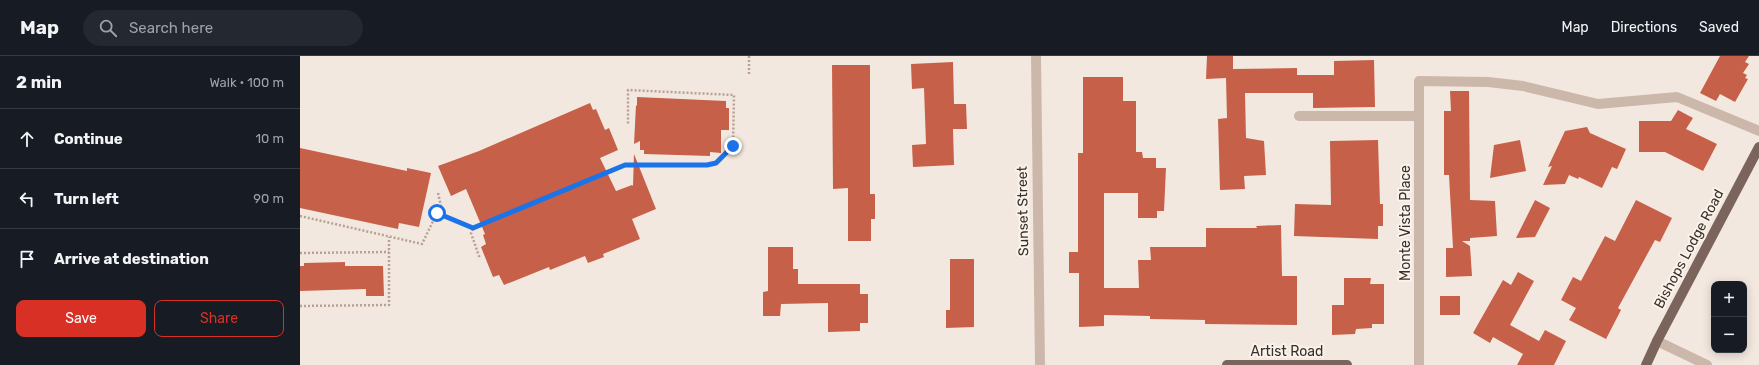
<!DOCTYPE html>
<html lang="en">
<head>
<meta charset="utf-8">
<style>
	:root { --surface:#171b24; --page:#242831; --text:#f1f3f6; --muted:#9ea1a6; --line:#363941; --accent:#d93025 }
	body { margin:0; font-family:Rubik,sans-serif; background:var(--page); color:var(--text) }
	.controls { position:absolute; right:12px; bottom:12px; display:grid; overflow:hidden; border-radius:8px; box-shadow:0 2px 10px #0003 }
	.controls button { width:36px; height:36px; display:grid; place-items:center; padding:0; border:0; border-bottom:1px solid var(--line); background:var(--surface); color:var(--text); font:20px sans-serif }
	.stop { position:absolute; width:12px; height:12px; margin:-9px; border:3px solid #1a73e8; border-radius:50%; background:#fff }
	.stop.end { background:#1a73e8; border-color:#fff; box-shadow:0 1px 4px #0008 }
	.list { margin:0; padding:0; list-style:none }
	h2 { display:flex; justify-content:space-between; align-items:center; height:52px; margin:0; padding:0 16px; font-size:17px }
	h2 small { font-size:13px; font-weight:400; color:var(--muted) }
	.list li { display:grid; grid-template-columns:26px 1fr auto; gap:12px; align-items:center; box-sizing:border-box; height:60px; padding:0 16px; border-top:1px solid var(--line) }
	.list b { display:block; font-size:15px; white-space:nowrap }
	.list em { font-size:13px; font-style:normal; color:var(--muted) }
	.actions { display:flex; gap:8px; padding:12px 16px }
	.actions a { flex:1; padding:9px 0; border:1px solid var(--accent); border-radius:8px; text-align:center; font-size:14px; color:var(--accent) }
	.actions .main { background:var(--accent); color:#fff }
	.icon { flex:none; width:22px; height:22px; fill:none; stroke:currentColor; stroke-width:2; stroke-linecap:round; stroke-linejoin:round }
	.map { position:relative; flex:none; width:1459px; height:309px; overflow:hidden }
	header { display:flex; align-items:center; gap:24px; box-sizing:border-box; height:56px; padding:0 20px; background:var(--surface); border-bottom:1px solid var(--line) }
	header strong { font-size:19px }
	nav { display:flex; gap:22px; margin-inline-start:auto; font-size:14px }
	.search { width:280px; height:36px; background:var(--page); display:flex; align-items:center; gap:10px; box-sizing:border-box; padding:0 14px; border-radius:22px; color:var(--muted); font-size:15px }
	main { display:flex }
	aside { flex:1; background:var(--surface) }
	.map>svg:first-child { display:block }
	.building { fill:#c76049 }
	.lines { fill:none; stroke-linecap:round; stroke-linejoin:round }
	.path { stroke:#b8a194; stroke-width:2.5; stroke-dasharray:2 2; stroke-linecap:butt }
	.minor { stroke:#ccb8aa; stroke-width:10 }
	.major { stroke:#7b645b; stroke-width:10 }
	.route { stroke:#1a73e8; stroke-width:5 }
	.labels { text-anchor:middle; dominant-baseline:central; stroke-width:4; stroke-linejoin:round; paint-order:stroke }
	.street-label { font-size:14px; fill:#392e2a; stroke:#faf3eb }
</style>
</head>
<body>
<header>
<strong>Map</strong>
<div class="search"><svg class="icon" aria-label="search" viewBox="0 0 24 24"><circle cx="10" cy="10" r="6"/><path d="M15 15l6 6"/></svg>Search here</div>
<nav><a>Map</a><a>Directions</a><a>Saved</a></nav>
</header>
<main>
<aside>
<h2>2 min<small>Walk · 100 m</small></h2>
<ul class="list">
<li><svg class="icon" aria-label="ahead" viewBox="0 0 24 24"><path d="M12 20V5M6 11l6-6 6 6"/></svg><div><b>Continue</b></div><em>10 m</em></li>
<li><svg class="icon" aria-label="left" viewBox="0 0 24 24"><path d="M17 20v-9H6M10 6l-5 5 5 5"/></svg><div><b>Turn left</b></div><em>90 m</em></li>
<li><svg class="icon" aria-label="arrive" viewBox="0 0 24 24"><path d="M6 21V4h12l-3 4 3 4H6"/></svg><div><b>Arrive at destination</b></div></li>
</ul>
<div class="actions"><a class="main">Save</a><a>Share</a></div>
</aside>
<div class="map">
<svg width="1459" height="309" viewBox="0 0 1459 309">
	<rect width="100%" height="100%" fill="#f3e8df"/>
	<g class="building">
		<polygon points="907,0 933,0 933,13 997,12 997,19 1034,19 1034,5 1074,4 1075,51 1013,52 1013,37 945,37 946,82 964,85 966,119 944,120 945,133 920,134 918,63 927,62 926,22 906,23"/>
		<polygon points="1420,0 1449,0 1445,6 1449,8 1443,17 1447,19 1445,22 1448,23 1435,46 1420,38 1416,45 1400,37"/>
		<polygon points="653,6 654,48 666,48 667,73 653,73 654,109 613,111 612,89 626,88 624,32 612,33 611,8"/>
		<polygon points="532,9 570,9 570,138 575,138 575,163 571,163 571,185 548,185 548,132 533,133"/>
		<polygon points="783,21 823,21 823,45 836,45 836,96 842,96 843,102 856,102 856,112 866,112 864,155 857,155 857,162 838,162 838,137 804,137 804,232 839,232 838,204 851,204 850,191 906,191 906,172 957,172 956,170 981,169 982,220 997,220 997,269 905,268 905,264 850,263 850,260 804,259 804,270 779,271 779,217 769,217 769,196 778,196 778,97 783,97"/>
		<polygon points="1150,35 1169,35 1170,144 1195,145 1197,180 1170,182 1170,185 1162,185 1170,190 1172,220 1146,221 1146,192 1153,192 1149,119 1144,119 1144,55 1151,55"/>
		<polygon points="337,41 426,45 426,52 429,52 429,74 421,74 421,97 410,96 410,100 344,98 344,94 340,94 340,85 334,88 336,49 337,50"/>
		<polygon points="290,47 293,54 296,53 305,74 309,72 318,94 300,102 316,135 332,129 333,130 334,98 356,153 332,163 340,183 303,198 304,201 288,207 285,200 250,214 249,211 204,229 199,219 193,221 181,191 186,188 183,179 185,178 166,133 151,140 138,110 179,95"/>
		<polygon points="1378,54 1393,62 1386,73 1417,88 1403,115 1365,96 1339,96 1339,65 1371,65"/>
		<polygon points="1287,71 1290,77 1326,93 1317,113 1312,111 1302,132 1279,121 1278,123 1269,119 1265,128 1243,129 1252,110 1248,111 1265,75"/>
		<polygon points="1078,84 1080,148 1083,148 1083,170 1078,170 1078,183 994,180 995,148 1031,149 1030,85"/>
		<polygon points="1220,84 1226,115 1190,122 1194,89"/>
		<polygon points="0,92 107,115 107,112 131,117 119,171 99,167 98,173 0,152"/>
		<polygon points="1235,144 1250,152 1235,181 1216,182"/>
		<polygon points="1336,144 1372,162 1360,186 1355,184 1318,252 1321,254 1306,283 1269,264 1276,252 1261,244 1273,221 1281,225 1305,180 1315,185"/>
		<polygon points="468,191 493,191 493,213 498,213 498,228 560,228 560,238 568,238 568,267 560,267 560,275 528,276 528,247 481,248 480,260 463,260 463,236 468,235"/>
		<polygon points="650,203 674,203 674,271 646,272 646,254 650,254"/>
		<polygon points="45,206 45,210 83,210 84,240 66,240 66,233 0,235 0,210 4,210 4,207"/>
		<polygon points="1218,216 1234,225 1210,269 1239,285 1245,274 1266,285 1254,309 1217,309 1223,298 1193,281 1190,287 1173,277 1203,224 1211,229"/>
		<polygon points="1044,222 1071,222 1070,228 1084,228 1084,268 1072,268 1072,272 1056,273 1055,278 1032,279 1032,249 1044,249"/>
		<rect x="1140" y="240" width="20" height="19"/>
	</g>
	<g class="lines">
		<g class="path">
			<polyline points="449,0 449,19"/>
			<polyline points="138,137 143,159"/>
			<polyline points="0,160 122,188 137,157 173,173 325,109 407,109 417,107 433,90 434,39 328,34 328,68"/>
			<polyline points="173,173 171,177 180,203"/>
			<polyline points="0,197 89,196"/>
			<polyline points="0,250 89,249 89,181"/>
		</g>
		<g class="minor">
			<polyline points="736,0 740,309"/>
			<polyline points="999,60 1119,60"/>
			<polyline points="1357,285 1407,309"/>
			<polyline points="1119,309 1119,25 1188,26 1223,30 1298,48 1377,41 1459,75"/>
		</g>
		<g class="major">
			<polyline points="927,309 1047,309"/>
			<polyline points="1346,309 1357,285 1459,91"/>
		</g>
	</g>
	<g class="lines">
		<polyline class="route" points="137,157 173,172 325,109 407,109 416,107 433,90"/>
	</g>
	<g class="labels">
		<g class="street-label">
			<text transform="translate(723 155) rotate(-91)">Sunset Street</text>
			<text transform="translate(1105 167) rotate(-90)">Monte Vista Place</text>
			<text transform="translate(1389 193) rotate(-62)">Bishops Lodge Road</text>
			<text x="987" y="295">Artist Road</text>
		</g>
	</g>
</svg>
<div class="controls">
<button>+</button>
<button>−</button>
</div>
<div class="stop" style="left:137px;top:157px"></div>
<div class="stop end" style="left:433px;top:90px"></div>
</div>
</main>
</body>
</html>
